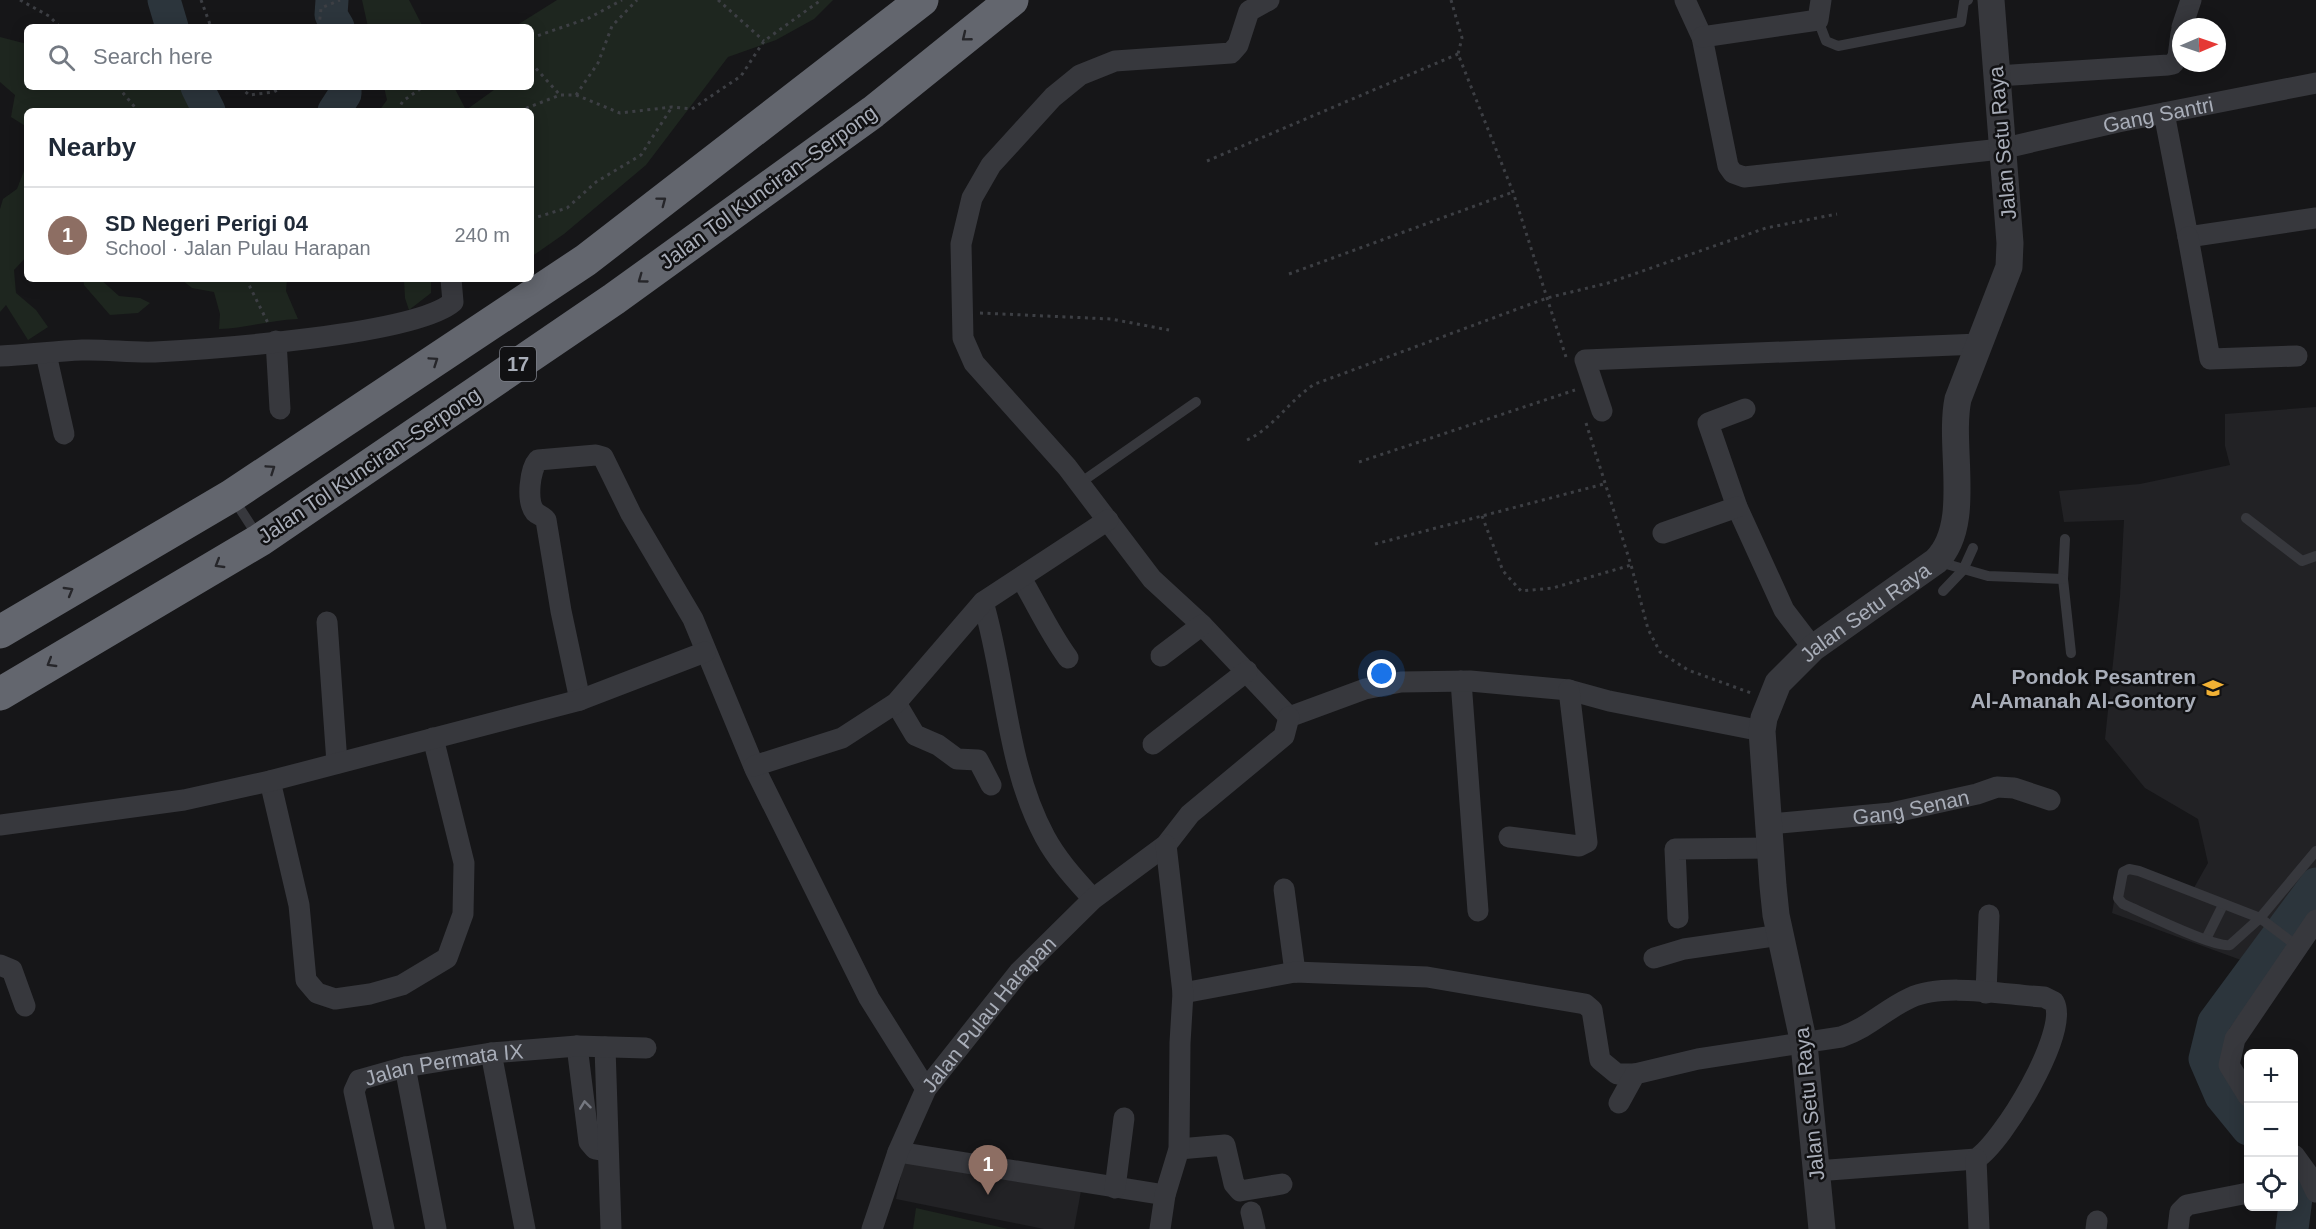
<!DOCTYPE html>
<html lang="en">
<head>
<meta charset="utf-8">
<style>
	:root { --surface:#fff; --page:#f2f2f3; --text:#1f2937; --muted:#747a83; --line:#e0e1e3; --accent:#7e6636 }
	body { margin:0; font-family:Arial,sans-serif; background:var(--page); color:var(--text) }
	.controls { position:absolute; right:18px; bottom:18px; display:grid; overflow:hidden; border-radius:9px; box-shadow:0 3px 15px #0003 }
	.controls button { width:54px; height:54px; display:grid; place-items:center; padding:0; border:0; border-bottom:2px solid var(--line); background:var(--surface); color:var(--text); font:30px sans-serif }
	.compass { position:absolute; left:2172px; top:18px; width:54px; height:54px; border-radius:50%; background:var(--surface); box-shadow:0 3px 15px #0003; rotate:88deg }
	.you { position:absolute; left:1382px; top:674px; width:21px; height:21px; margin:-15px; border:4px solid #fff; border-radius:50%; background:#1a73e8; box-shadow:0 0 0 9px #1a73e833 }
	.badge { display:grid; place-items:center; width:39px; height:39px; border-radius:50%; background:var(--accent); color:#fff; font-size:20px; font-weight:700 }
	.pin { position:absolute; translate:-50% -50px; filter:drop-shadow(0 2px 3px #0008) }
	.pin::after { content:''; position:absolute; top:32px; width:21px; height:18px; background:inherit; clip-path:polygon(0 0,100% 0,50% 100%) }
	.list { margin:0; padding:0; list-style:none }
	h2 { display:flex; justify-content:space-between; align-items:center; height:78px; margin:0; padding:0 24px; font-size:26px }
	h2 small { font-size:20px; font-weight:400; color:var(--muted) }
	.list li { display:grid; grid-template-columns:39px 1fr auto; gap:18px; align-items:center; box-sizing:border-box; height:96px; padding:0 24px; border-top:2px solid var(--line) }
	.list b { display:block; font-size:22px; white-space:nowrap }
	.list p { margin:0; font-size:20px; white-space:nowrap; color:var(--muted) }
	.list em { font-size:20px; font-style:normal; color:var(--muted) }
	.icon { flex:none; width:33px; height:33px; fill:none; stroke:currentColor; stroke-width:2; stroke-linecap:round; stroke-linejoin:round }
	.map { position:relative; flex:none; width:2316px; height:1229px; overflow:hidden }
	.search { position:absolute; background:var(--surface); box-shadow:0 3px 15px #0003; left:24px; top:24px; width:510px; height:66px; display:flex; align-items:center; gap:15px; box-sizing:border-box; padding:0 21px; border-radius:9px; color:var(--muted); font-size:22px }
	.panel { position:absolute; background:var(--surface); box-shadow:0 3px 15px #0003; left:24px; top:108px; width:510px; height:174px; border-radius:9px }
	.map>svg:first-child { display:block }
	.built { fill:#222225 }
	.green { fill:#1e261f }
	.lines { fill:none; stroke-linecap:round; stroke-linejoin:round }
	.river { stroke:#2c353c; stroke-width:33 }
	.path { stroke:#3d3f44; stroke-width:3; stroke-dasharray:3 4.5; stroke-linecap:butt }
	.service { stroke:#37383d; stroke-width:10 }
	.minor { stroke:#37383d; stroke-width:21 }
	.tertiary { stroke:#37383d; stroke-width:27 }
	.motorway { stroke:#63666e; stroke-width:33 }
	.oneway { stroke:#26262a }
	.oneway2 { stroke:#757881 }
	.labels { text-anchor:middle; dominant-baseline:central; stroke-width:5; stroke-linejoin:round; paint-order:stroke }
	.shield { fill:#111113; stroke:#7b7e86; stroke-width:1.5 }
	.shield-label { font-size:20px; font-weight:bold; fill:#a8adb8 }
	.street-label { font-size:21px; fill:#a8adb8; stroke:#111113 }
	.poi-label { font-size:21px; font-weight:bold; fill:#a8adb8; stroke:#111113; text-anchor:end }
</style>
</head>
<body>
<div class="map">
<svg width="2316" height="1229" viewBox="0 0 2316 1229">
	<rect width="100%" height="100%" fill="#161618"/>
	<g class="built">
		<polygon points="2316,407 2316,872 2252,964 2112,913 2120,868 2191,893 2208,863 2198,819 2145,788 2105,739 2120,596 2124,520 2064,522 2059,491 2140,484 2230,465 2225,446 2225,414"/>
		<polygon points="904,1161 1081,1191 1074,1229 1044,1229 896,1199"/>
	</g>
	<g class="green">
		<polygon points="362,0 409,0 423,27 368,27"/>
		<polygon points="557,0 833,0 814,19 776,40 728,57 646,165 564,234 531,257 531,111 379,111 387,100 384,87 454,87 466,110 498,87 531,87 531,27 514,27"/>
		<polygon points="0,37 27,44 27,87 182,87 193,111 27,111 27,127 11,117 15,95 0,82"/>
		<polygon points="27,163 27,256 14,270 16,293 36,310 48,327 28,340 6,305 0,312 0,209 3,199 17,189"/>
		<polygon points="83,279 100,279 119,296 140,298 150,303 138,313 110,315 84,285"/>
		<path d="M287,279L286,291L298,319C271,320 246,328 219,329L220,314L214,292L192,288L182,280Z"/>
		<polygon points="404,279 431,279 431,293 409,310 405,298"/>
		<polygon points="916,1208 1008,1229 913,1229"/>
	</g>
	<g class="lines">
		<g class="river">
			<polyline points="164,0 172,27"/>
			<polyline points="332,0 331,15 338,27"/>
			<polyline points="197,87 209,111"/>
			<polyline points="334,111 345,94 345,87"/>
			<polyline points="2248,1129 2221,1096 2205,1059 2214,1022 2316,884"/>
			<polyline points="2292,1229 2296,1198 2294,1194"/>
		</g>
		<g class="path">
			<polyline points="20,0 49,16 60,27"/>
			<polyline points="201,0 211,27"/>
			<polyline points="718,0 764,41"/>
			<polyline points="1451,0 1462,38 1458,54 1513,192 1566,357"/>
			<polyline points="319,27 321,8 340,0"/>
			<polyline points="531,38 589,18 622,0"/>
			<polyline points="531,63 560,95"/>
			<polyline points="118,87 138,111"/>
			<polyline points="240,87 249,95 274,92 282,87"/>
			<polyline points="576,95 598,63 612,26 637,0"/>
			<polyline points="397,111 403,101 423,87"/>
			<polyline points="519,111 560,95 576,95 620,113 672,107 692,109 741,76 764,41 821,0"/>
			<polyline points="1207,161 1458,54"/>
			<polyline points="531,219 567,208 596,182 641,155 672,107"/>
			<polyline points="1289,274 1513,192"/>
			<polyline points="246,279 268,323"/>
			<polyline points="980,313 1111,319 1169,330"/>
			<polyline points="1586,423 1631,565 1648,629 1660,652 1688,670 1751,693"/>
			<path d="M1247,440C1275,427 1289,400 1315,384L1547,298L1608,283L1766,228L1837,214"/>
			<polyline points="1359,462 1575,390"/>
			<polyline points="1482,516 1503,571 1521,591 1553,588 1631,565"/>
			<polyline points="1375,544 1604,484"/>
		</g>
		<g class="service">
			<polyline points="1818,20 1826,41 1838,46 1961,22 1964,2 1968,0"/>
			<polyline points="1080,483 1196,402"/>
			<polyline points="233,498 259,538"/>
			<polyline points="2246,518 2302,561 2316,556"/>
			<polyline points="2065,539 2063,579 2071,653"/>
			<polyline points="1936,561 1988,576 2063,579"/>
			<polyline points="1943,591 1963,570 1973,548"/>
			<polyline points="2206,939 2223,905"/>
			<path d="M2297,946L2260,918L2230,945C2213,948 2143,912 2123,904L2118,898L2123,872L2129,869L2139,871L2260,918L2316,851"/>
		</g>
		<g class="minor">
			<polyline points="1269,0 1249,11 1238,45 1231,53 1115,61 1080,75 1053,97 991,165 972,198 961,244 963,338 974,363 1067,467 1152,579 1202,625 1289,717"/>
			<path id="s1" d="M1685,0L1702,37L1728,166L1733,173L1744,177L2001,149L2118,122L2316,83"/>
			<polyline points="2182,27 2191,0"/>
			<polyline points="1702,37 1818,20 1821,0"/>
			<polyline points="1997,76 2168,65 2173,64 2178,57 2181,33"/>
			<polyline points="2164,113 2188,237 2316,218"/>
			<polyline points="2188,237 2210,359 2297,356"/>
			<polyline points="276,341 280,409"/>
			<polyline points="46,354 64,434"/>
			<path d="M0,356C27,355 55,351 82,350C106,349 130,353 155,352C212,349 415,335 453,302L451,279"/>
			<polyline points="1745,409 1708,423 1737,507 1784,610 1813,648"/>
			<polyline points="1602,411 1585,360 1979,344"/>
			<polyline points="1663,533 1737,507"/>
			<path d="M1021,578C1037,605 1049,632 1068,658"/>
			<path d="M983,602C1006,679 1006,765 1045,837C1058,861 1076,880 1093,899"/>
			<polyline points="327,622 337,763"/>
			<polyline points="1161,656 1202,625"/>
			<polyline points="1461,681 1478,911"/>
			<path d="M580,700L561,611L546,520C543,516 538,515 535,512C526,501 530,469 538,460L596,455L603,457L631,514L693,619L755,769L869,998L926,1089"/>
			<polyline points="896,703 915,735 938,745 957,759 978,760 991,785"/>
			<polyline points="1289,717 1365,689 1401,682 1470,681 1569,690 1609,701 1762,731"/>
			<polyline points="1153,744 1247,671"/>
			<polyline points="754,766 842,738 896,703 983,602 1108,520"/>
			<polyline points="270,781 299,905 306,980 317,993 335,999 370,994 402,985 447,958 463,914 464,863 433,738"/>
			<path id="s2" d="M1770,824L1891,813L1977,794L1997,787L2014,788L2050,800"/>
			<polyline points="0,825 184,800 270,781 580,700 705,652"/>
			<polyline points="1509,837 1579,846 1587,842 1569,690"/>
			<polyline points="1284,889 1295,972"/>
			<polyline points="1678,918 1675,849 1772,848"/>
			<polyline points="1654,958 1684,949 1781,935"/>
			<polyline points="0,965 12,970 25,1006"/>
			<polyline points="1183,993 1295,972 1427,977 1585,1004 1592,1010 1600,1060 1617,1074 1635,1074"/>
			<polyline points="1986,993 1989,915"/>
			<polyline points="577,1046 589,1142 595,1149 606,1151"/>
			<polyline points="605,1047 611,1229"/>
			<polyline points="491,1053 525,1229"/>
			<polyline points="405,1067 436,1229"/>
			<polyline points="2248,1096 2229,1065 2235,1039 2316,920"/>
			<path d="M1619,1103L1635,1074L1698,1059L1841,1037C1870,1027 1884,1010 1910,998C1944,982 2006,995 2044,997L2054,1002C2070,1031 2003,1142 1976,1159L1816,1171"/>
			<polyline points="1179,1149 1225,1145 1234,1184 1240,1191 1282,1184"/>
			<polyline points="898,1152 1165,1195"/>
			<polyline points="2294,1155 2307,1173 2316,1192"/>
			<polyline points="1976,1159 1979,1229"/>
			<polyline points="1115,1188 1124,1118"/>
			<polyline points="1251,1212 1255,1229"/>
			<path id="s3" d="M384,1229L354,1091L359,1080L405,1067L491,1053L577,1046L646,1048"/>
			<path id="s4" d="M872,1229L898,1152L926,1089L1019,972L1093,899L1166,845L1190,814L1284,736L1289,717"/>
			<polyline points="1160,1229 1165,1195 1179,1149 1180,1043 1183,993 1166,845"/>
			<polyline points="2096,1229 2097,1221"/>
			<polyline points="2178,1229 2180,1212 2187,1205 2248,1193"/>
		</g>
		<path class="tertiary" id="s5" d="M1822,1229L1804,1044L1776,915L1773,886L1762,731L1764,718L1778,683L1813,648L1936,561C1973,525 1948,447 1958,399L2009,267L2010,243L1991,0"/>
		<g class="motorway">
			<polyline points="0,632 231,496 586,260 922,0"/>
			<polyline points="0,694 260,540 614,299 873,112 1012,0"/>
		</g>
	</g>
	<defs><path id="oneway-chevron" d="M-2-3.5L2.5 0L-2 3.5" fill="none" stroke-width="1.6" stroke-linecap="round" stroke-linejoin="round" transform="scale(1.5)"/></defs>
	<g class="oneway">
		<use href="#oneway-chevron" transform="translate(966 37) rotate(141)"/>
		<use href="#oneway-chevron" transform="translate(662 201) rotate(-37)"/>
		<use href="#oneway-chevron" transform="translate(642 279) rotate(144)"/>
		<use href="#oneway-chevron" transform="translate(434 361) rotate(-34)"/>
		<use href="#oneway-chevron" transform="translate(271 469) rotate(-34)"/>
		<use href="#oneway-chevron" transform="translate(219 564) rotate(149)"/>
		<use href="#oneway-chevron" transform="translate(69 591) rotate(-30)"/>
		<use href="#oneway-chevron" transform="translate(51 663) rotate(149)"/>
	</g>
	<use class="oneway2" href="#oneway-chevron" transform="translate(585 1105) rotate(-97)"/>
	<defs>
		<g id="school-bare" transform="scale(1.62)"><path d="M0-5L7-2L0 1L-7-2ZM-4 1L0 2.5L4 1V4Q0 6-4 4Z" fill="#f2b134" stroke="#111113" stroke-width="2.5" paint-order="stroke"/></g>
	</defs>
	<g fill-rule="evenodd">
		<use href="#school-bare" x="2213" y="688"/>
	</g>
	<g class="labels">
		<rect class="shield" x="500" y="347" width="36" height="34" rx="4.5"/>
		<g class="shield-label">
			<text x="518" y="364">17</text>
		</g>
		<g class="street-label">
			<text stroke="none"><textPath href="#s1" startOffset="612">Gang Santri</textPath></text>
			<text transform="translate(2002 143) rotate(-95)">Jalan Setu Raya</text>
			<text transform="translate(768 187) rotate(-36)">Jalan Tol Kunciran–Serpong</text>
			<text transform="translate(369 465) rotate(-34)">Jalan Tol Kunciran–Serpong</text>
			<text stroke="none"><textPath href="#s5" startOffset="666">Jalan Setu Raya</textPath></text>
			<text stroke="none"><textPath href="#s2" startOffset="142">Gang Senan</textPath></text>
			<text stroke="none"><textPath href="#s4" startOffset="248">Jalan Pulau Harapan</textPath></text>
			<text stroke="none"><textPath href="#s3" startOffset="240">Jalan Permata IX</textPath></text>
			<text transform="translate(1809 1104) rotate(-96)">Jalan Setu Raya</text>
		</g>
		<g class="poi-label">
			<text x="2196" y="676">Pondok Pesantren<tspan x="2196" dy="24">Al-Amanah Al-Gontory</tspan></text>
		</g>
	</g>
</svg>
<div class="controls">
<button>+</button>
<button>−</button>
<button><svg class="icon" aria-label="locate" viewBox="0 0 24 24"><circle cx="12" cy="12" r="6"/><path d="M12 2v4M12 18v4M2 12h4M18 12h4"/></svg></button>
</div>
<svg class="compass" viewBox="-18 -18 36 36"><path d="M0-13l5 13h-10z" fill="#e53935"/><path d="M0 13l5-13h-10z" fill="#747a83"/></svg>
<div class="you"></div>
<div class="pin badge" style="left:988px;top:1195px;background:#8d6e63">1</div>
<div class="search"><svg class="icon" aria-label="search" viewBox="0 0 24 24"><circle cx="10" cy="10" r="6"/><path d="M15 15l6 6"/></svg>Search here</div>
<section class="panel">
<h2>Nearby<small></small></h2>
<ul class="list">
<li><span class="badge" style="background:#8d6e63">1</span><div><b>SD Negeri Perigi 04</b><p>School · Jalan Pulau Harapan</p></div><em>240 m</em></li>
</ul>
</section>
</div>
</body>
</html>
